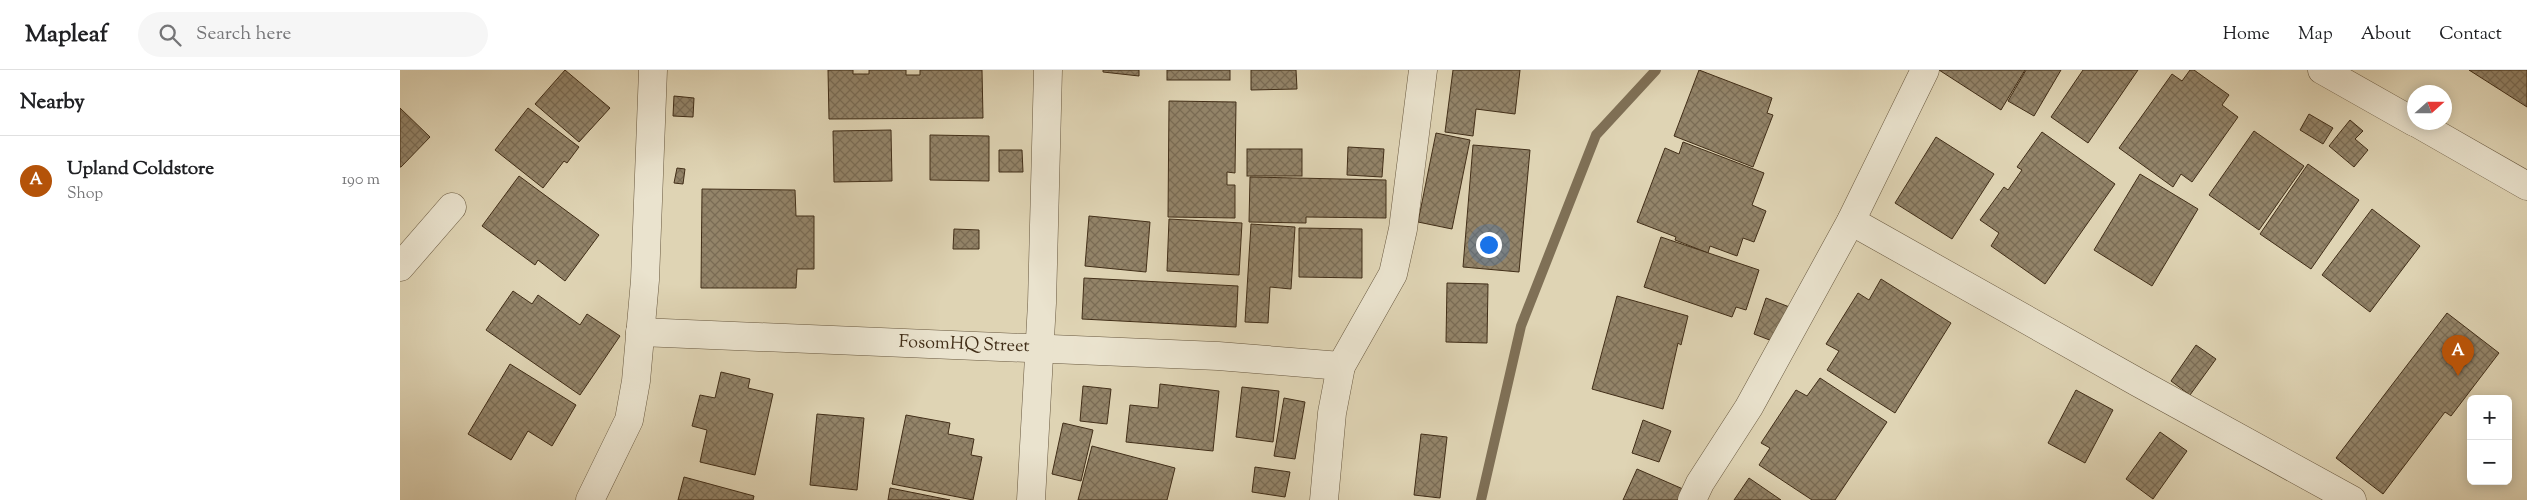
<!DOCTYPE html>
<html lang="en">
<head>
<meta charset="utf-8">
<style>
	:root { --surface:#fff; --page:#f6f6f6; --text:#202124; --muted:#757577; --line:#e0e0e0; --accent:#b45309 }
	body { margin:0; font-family:"Sorts Mill Goudy",serif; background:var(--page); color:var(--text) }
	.controls { position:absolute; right:15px; bottom:15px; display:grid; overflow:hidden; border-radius:8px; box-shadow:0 2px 12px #0003 }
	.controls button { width:45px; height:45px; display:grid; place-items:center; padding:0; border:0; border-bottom:1px solid var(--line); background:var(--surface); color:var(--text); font:25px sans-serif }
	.compass { position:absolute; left:2007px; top:15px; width:45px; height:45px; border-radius:50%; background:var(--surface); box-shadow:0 2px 12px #0003; rotate:69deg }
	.you { position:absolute; left:1088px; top:174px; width:18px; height:18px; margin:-12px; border:4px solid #fff; border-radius:50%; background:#1a73e8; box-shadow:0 0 0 8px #1a73e833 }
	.badge { display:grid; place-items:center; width:32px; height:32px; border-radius:50%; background:var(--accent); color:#fff; font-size:16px; font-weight:700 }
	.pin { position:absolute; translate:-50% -41px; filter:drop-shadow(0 1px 2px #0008) }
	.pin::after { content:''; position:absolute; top:26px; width:18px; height:15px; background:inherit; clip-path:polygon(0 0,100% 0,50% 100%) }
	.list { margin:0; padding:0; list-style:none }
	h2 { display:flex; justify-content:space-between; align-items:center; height:65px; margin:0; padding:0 20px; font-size:21px }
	h2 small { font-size:16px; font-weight:400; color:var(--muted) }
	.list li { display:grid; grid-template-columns:32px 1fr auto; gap:15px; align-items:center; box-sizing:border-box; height:90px; padding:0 20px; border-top:1px solid var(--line) }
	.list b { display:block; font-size:19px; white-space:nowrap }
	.list p { margin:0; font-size:16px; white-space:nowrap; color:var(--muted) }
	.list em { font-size:16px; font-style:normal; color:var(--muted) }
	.icon { flex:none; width:28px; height:28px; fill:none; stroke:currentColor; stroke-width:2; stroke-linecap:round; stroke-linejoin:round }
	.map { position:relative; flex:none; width:2127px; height:430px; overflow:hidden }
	header { display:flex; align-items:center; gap:30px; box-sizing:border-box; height:70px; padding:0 25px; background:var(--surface); border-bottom:1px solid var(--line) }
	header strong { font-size:24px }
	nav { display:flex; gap:28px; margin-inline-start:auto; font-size:18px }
	.search { width:350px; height:45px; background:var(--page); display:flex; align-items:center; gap:12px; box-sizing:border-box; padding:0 18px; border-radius:28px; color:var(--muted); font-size:19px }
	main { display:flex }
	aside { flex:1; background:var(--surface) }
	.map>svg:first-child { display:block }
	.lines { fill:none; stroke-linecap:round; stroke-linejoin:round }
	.stream { stroke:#7f7056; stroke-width:10 }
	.building { fill:url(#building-cross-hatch); stroke:#412e18 }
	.minor-casing { stroke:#68583f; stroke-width:29 }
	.minor { stroke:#eae3ce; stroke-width:28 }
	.labels { text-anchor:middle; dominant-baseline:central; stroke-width:5; stroke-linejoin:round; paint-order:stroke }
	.street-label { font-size:18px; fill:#412e18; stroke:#eae3ce }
</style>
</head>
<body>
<header>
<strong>Mapleaf</strong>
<div class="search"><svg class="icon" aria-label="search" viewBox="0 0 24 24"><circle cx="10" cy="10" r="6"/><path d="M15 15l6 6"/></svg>Search here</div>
<nav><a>Home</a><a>Map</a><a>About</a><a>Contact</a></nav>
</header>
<main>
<aside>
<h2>Nearby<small></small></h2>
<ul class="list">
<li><span class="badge">A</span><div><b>Upland Coldstore</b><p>Shop</p></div><em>190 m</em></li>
</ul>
</aside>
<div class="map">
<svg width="2127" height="430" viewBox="0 0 2127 430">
	<defs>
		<pattern id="building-cross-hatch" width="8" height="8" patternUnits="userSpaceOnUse" patternTransform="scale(1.25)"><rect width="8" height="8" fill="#938469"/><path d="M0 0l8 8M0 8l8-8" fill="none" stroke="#7a6c55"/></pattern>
	</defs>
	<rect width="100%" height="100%" fill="#dfd4b4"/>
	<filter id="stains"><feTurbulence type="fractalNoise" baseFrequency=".004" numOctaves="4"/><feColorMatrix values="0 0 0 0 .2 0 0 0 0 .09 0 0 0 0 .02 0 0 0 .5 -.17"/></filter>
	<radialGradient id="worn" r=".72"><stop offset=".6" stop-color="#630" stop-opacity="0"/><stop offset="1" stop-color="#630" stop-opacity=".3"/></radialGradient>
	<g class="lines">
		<polyline class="stream" points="1081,430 1121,256 1196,65 1256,0"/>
	</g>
	<g class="building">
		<polygon points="165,0 210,38 179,72 135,34"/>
		<polygon points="428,0 453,0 453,4 469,4 469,0 506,0 506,5 520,5 520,0 582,0 583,48 429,49"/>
		<polygon points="703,0 739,0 739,6 703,2"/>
		<rect x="767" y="0" width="63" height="10"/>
		<polygon points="851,0 896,0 897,19 851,20"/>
		<polygon points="1053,0 1120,0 1115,44 1076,39 1073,66 1045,62"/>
		<polygon points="1299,0 1372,28 1367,43 1373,45 1353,97 1274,66"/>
		<polygon points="1539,0 1625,0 1601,40"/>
		<polygon points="1626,0 1661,0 1634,46 1608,31"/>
		<polygon points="1683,0 1738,0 1688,73 1651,47"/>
		<polygon points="1790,0 1794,0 1829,25 1822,35 1838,47 1792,112 1781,104 1773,117 1719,78 1772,4 1782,11"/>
		<polygon points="2069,0 2127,0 2127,37"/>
		<polygon points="274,26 294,28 293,47 273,46"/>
		<polygon points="769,31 836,32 835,103 827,102 827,115 835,115 835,148 768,147"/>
		<polygon points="0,38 30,67 1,97 0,97"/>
		<polygon points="128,38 179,77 167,93 164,91 143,118 95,80"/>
		<polygon points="1909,44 1933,58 1923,74 1900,60"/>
		<polygon points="1950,50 1963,61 1955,69 1968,80 1954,97 1929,76"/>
		<polygon points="491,60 492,111 434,112 433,61"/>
		<polygon points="1854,61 1904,96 1859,160 1809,125"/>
		<polygon points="1642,62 1715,114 1645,214 1591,176 1599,163 1580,150 1604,117 1608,120 1622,100 1617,97"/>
		<polygon points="1036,63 1070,70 1052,159 1018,152"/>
		<polygon points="530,65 589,66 589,111 530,110"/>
		<polygon points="1536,67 1594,104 1552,169 1495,133"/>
		<polygon points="1283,72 1364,103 1352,135 1366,141 1354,172 1343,168 1337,186 1310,176 1308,183 1275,170 1276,167 1237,152 1265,78 1279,84"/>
		<polygon points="1073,75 1130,80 1119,202 1063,197"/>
		<polygon points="948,77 984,79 982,107 947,105"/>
		<rect x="847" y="79" width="55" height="27"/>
		<polygon points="599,80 622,80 623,102 599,102"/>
		<polygon points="1908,94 1959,130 1911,199 1860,164"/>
		<polygon points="277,98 285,99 283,114 274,113"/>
		<polygon points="1740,104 1798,139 1752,216 1694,180"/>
		<polygon points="119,106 199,165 165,211 138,190 135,195 82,156"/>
		<polygon points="850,107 986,110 986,148 906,147 906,153 849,152"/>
		<polygon points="302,119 395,120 396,146 414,146 414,199 397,199 396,218 301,218"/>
		<polygon points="1972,139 2020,176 1970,242 1922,205"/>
		<polygon points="689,146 750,152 746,202 685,196"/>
		<polygon points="769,149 842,153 839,205 767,201"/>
		<polygon points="851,154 895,157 891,219 870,217 868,253 845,252"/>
		<polygon points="899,158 962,159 962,208 899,207"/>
		<polygon points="554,159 579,160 579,179 553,179"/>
		<polygon points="1261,167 1359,200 1346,240 1336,237 1332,247 1244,217"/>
		<polygon points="684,208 838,216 836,257 682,249"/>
		<polygon points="1481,209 1551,253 1495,343 1427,300 1439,281 1426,274 1458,223 1469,230"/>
		<polygon points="1047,213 1088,214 1087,273 1046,272"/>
		<polygon points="113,221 132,234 138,225 180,255 187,244 220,266 180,325 86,260"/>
		<polygon points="1217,226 1288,246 1281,275 1278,273 1263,339 1192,319"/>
		<polygon points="1366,228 1392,238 1380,274 1354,264"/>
		<polygon points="2047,243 2099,283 2051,346 2045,342 1983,424 1936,388"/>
		<polygon points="1796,275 1816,289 1790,325 1771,311"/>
		<polygon points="110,294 176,335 152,376 128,361 111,390 68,364"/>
		<polygon points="321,302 350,309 348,318 373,324 355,405 300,392 307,360 292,356 300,325 315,328"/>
		<polygon points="1420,308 1487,352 1435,430 1412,430 1359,395 1370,378 1361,373 1396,320 1407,326"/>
		<polygon points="760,314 819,321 813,381 726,372 730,335 758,338"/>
		<polygon points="683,316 711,319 707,354 680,351"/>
		<polygon points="842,317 879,321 873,372 836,367"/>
		<polygon points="1676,320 1713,340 1685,393 1648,373"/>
		<polygon points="884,328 905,332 895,389 874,386"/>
		<polygon points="417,344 464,348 457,420 410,415"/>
		<polygon points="506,345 550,353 548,364 574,369 571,385 582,387 573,430 492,414"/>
		<polygon points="1243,350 1271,361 1259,392 1232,383"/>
		<polygon points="663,353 693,360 681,411 652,404"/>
		<polygon points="1760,362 1787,381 1753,429 1726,409"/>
		<polygon points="1021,364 1047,367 1040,428 1014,425"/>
		<polygon points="692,376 775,398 767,430 678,430"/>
		<polygon points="855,397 890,402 885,427 852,422"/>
		<polygon points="1237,399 1283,419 1278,430 1223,430"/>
		<polygon points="284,407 354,426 353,430 278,430"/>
		<polygon points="1349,408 1381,430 1334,430"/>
		<polygon points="490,418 550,430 488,430"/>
	</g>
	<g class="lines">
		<g class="minor-casing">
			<g id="minor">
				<polyline points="1922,0 2014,52"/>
				<polyline points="2015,52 2127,116"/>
				<polyline points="1451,151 1739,313 1952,430"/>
				<polyline points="0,197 52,137"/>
				<polyline points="240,262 818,286 941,296"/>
				<polyline points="190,430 229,350 236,311 245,210 253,0"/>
				<polyline points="631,430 642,233 648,0"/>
				<polyline points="924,430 932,343 941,296 993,204 1003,159 1023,0"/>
				<polyline points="1292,430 1300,413 1349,337 1451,151 1525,0"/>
			</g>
		</g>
		<use href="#minor" class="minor"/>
	</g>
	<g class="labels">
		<g class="street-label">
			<text transform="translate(564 275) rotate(2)">FosomHQ Street</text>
		</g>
	</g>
	<rect width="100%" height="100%" filter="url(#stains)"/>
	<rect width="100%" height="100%" fill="url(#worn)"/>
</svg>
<div class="controls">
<button>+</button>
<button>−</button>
</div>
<svg class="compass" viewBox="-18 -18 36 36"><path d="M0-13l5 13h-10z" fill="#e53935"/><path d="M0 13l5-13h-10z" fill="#757577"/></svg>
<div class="you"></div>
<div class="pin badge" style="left:2058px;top:306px">A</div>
</div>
</main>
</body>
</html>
